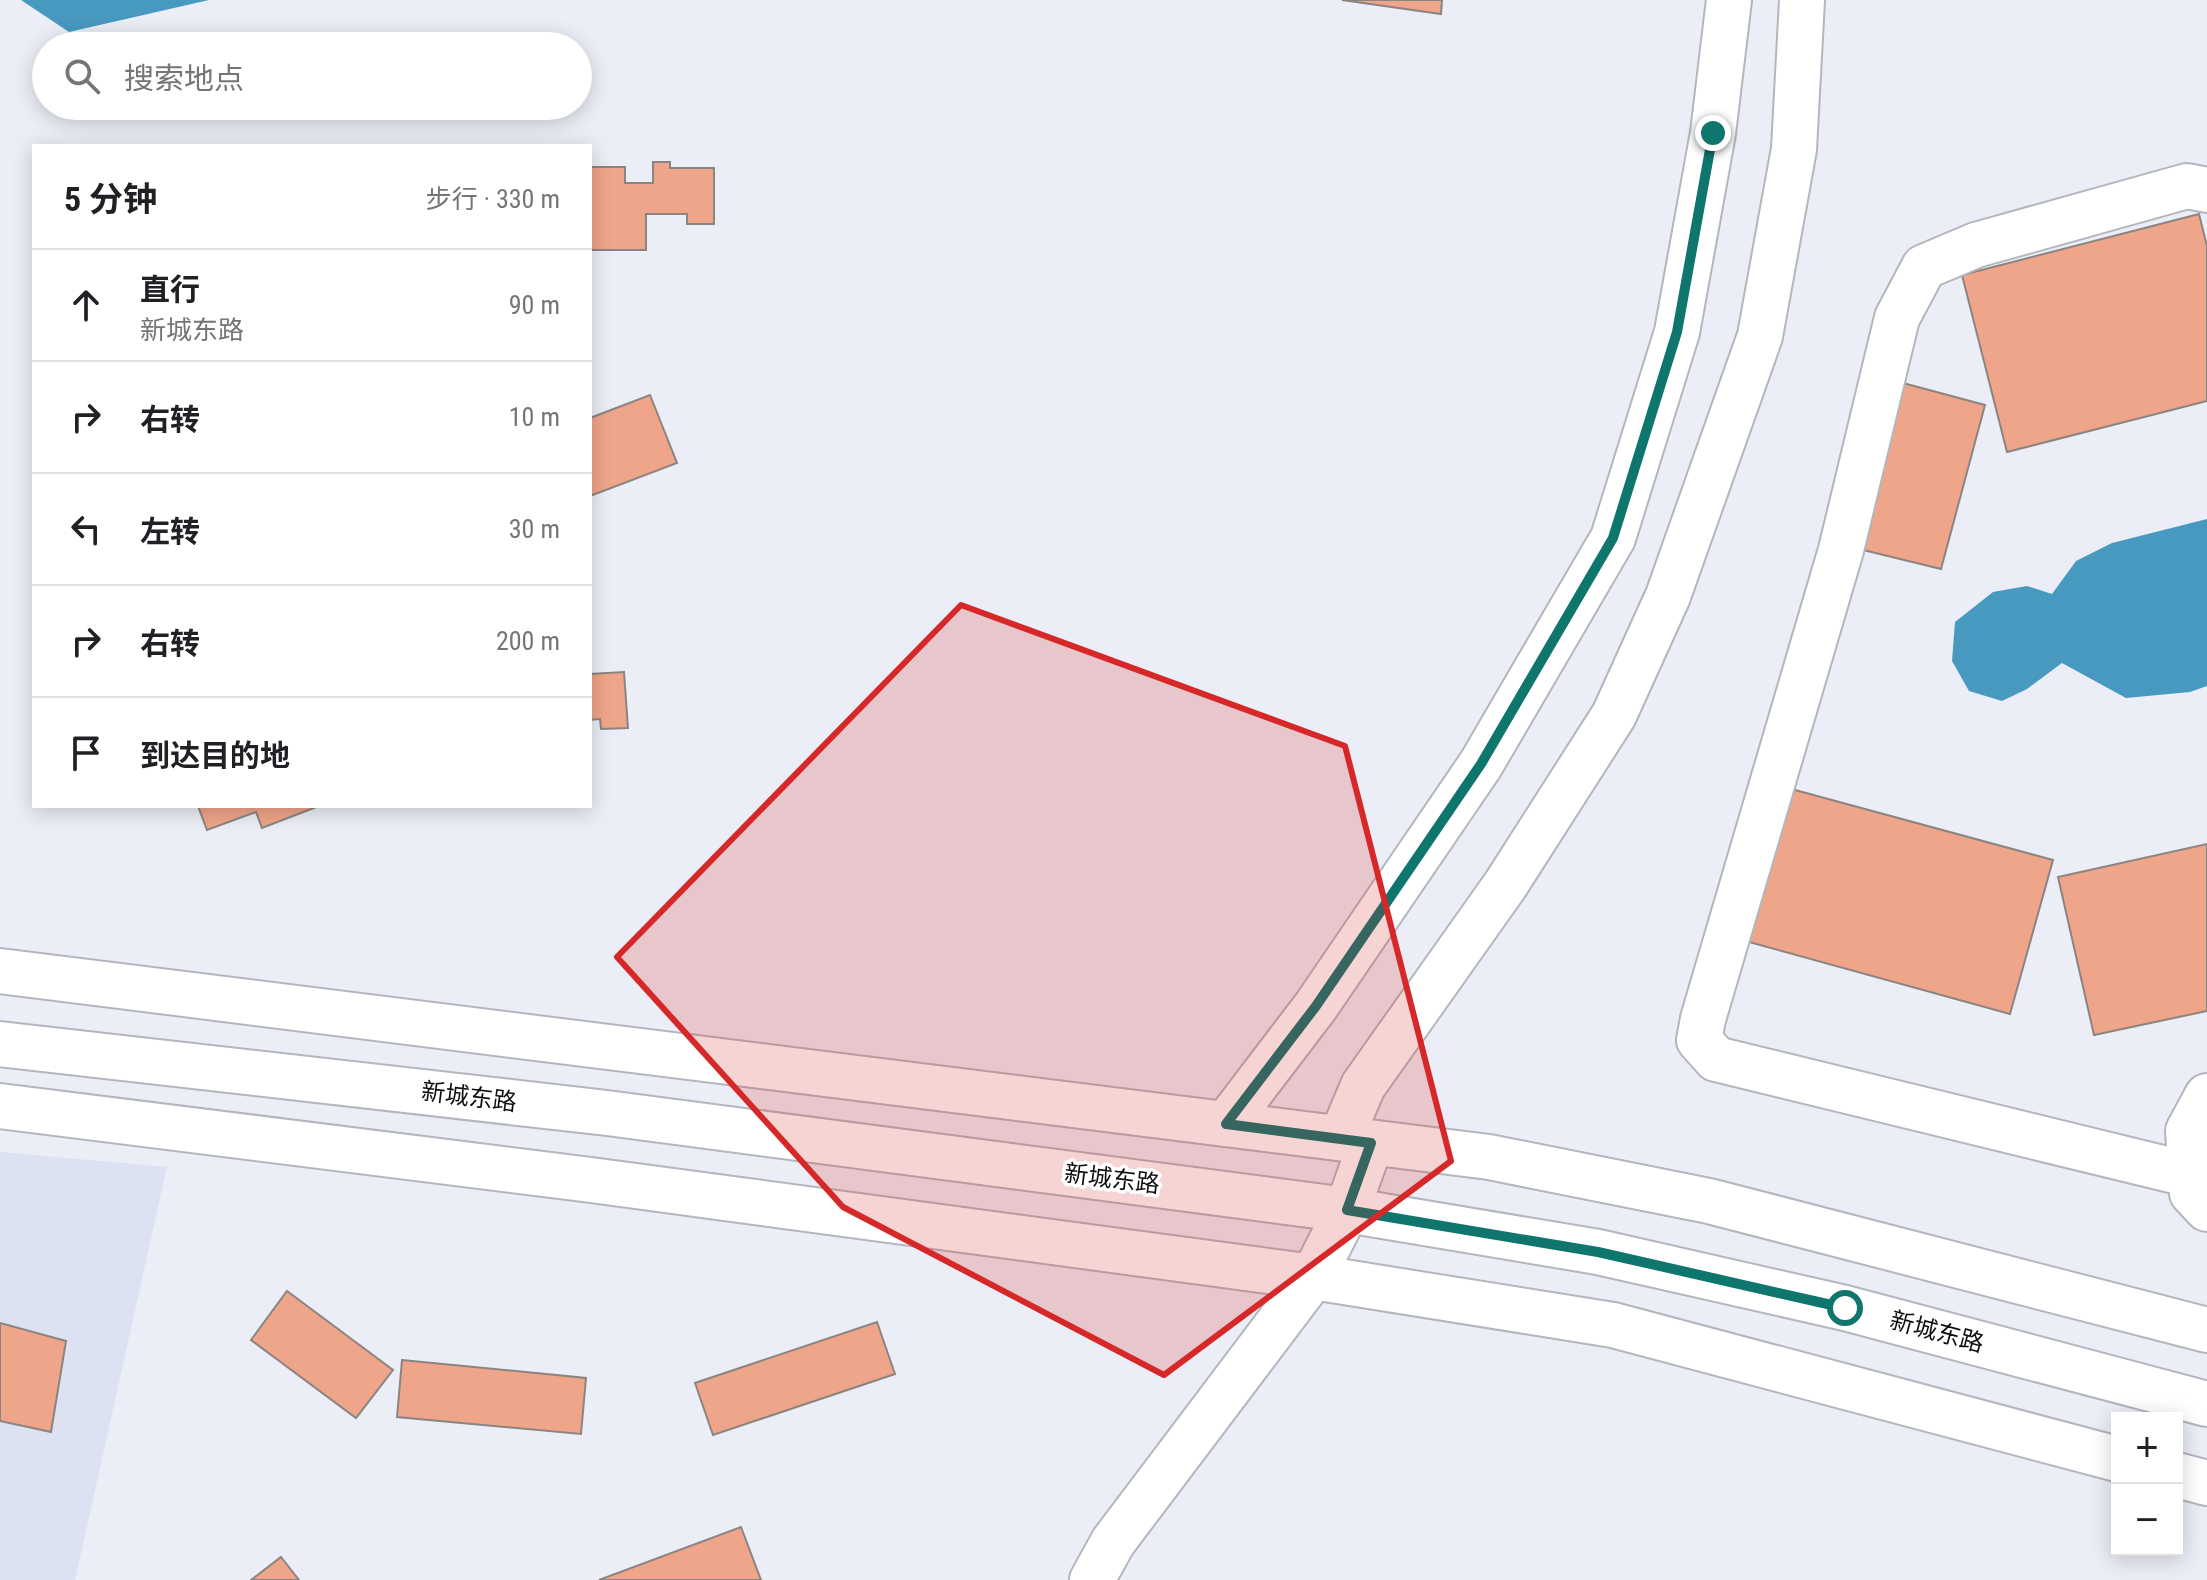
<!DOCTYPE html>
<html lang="zh">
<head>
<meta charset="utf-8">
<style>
	:root { --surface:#fff; --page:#f6f6f6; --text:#202124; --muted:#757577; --line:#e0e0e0 }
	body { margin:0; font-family:"Roboto Condensed","Noto Sans SC",sans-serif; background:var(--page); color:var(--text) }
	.controls { position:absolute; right:24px; bottom:24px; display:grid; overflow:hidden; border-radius:0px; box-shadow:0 4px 20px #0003 }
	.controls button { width:72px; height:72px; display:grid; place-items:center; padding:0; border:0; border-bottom:2px solid var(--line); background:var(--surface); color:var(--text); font:40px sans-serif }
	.stop { position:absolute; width:24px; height:24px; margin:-18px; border:6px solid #0f766e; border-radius:50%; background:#fff }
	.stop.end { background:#0f766e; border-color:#fff; box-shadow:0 2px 8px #0008 }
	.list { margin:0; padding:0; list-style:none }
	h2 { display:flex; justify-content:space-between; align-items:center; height:104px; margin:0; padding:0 32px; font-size:34px }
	h2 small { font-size:26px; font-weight:400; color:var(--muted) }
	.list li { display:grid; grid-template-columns:52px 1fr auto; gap:24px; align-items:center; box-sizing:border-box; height:112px; padding:0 32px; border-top:2px solid var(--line) }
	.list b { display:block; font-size:30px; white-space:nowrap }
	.list p { margin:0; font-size:26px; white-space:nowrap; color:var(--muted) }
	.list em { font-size:26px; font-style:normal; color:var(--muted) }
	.icon { flex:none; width:44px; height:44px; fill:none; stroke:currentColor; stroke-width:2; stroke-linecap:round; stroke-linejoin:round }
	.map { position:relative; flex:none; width:2207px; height:1580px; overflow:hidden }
	.search { position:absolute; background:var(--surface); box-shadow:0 4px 20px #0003; left:32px; top:32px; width:560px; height:88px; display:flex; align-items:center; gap:20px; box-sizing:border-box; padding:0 28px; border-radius:44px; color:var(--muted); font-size:30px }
	.panel { position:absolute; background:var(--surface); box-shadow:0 4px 20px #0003; left:32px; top:144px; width:560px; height:664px; border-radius:0px }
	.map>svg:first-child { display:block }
	.built { fill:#dce2f1 }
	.water { fill:#4899bf }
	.building { fill:#efa589; stroke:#8c8481; stroke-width:2 }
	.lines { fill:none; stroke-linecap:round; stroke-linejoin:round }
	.minor-casing { stroke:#b3b6bd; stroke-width:48 }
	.major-casing { stroke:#b3b6bd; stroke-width:48 }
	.minor { stroke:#fff; stroke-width:44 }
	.major { stroke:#fff; stroke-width:44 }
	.route { stroke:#0f766e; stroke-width:10 }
	.marked { fill:#d62828; fill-opacity:0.2; stroke:#d62828; stroke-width:6; stroke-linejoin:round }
	.labels { text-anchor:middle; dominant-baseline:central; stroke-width:7; stroke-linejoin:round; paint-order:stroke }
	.street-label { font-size:24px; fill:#0d0e10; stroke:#fff }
</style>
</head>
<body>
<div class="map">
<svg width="2207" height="1580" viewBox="0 0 2207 1580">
	<rect width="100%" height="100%" fill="#ebeef6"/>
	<polygon class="built" points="0,1152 167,1167 75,1580 0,1580"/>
	<g class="water">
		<polygon points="21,0 209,0 69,32"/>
		<polygon points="2207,519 2207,686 2190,692 2126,698 2062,663 2027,689 2002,701 1969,691 1952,661 1955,622 1993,592 2027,586 2052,594 2076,561 2112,543"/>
	</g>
	<g class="building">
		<polygon points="1342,0 1442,0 1441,14"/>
		<polygon points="653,162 670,162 670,168 714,168 714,224 687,224 687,214 646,214 646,250 590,250 590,167 625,167 625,183 653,183"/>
		<polygon points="2199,214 2207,246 2207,401 2007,452 1962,275"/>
		<polygon points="1903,383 1985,405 1941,569 1859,549"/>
		<polygon points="650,395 677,463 590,496 590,418"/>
		<polygon points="624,672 628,728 601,729 600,719 590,720 590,674"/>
		<polygon points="1784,787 2053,860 2010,1014 1742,940"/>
		<polygon points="198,806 319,806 262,828 256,812 207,830"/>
		<polygon points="2207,844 2207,1011 2094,1035 2058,877"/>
		<polygon points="287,1291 393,1370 356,1418 251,1340"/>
		<polygon points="877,1322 895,1374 713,1435 695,1383"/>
		<polygon points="0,1323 66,1341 51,1432 0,1421"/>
		<polygon points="402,1360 586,1378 581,1434 397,1417"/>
		<polygon points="741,1527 761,1580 599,1580"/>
		<polygon points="281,1557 299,1580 251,1580"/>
	</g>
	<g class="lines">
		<g class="minor-casing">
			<g id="minor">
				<polyline points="0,971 1489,1157 1709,1201 2207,1330"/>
				<polyline points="2207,1096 2188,1131 2192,1193 2207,1209"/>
				<polyline points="0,1106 591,1180 1313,1277 1613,1325 2117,1459"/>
				<polyline points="2191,1175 1716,1059 1699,1040 1703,1019 1841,550 1897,318 1924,267 1976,245 2187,186 2207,190"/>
				<polyline points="2177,1475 2207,1483"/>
				<polyline points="1092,1580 1113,1542 1313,1277 1347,1210 1371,1143"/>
			</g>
		</g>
		<g class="major-casing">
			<g id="major">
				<polyline points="0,1044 607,1113 1347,1210 1598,1252 1845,1308 2207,1404"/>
				<polyline points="1226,1124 1316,1006 1481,764 1613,538 1677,332 1713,133 1729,0"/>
				<polyline points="1341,1138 1363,1086 1506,884 1614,715 1668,596 1760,336 1794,149 1802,0"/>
			</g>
		</g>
		<use href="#minor" class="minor"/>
		<use href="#major" class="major"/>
	</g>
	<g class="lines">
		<polyline class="route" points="1713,133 1677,332 1613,538 1481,764 1316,1006 1226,1124 1371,1143 1347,1210 1598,1252 1845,1308"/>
	</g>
	<path class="marked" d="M961,605L1345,746L1451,1161L1164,1375L843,1207L617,957Z"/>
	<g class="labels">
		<g class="street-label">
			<text transform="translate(469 1097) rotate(7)">新城东路</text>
			<text transform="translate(1112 1179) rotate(7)">新城东路</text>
			<text transform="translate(1937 1332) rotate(15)">新城东路</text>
		</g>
	</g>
</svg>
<div class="controls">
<button>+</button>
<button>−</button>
</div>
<div class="stop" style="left:1845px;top:1308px"></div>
<div class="stop end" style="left:1713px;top:133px"></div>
<div class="search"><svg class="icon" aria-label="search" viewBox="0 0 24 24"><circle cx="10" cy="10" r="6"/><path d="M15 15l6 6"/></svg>搜索地点</div>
<section class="panel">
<h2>5 分钟<small>步行 · 330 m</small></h2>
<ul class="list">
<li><svg class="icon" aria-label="ahead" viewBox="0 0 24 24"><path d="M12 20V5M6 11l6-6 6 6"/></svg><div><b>直行</b><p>新城东路</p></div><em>90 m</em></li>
<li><svg class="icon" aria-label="right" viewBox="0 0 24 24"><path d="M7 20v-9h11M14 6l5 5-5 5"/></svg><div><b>右转</b></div><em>10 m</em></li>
<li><svg class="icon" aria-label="left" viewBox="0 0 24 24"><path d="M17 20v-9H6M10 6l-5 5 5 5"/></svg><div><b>左转</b></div><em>30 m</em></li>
<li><svg class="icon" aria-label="right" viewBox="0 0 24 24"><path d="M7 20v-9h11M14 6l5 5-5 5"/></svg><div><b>右转</b></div><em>200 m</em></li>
<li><svg class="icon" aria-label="arrive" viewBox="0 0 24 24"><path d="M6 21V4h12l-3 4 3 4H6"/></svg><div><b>到达目的地</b></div></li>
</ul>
</section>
</div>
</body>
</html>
